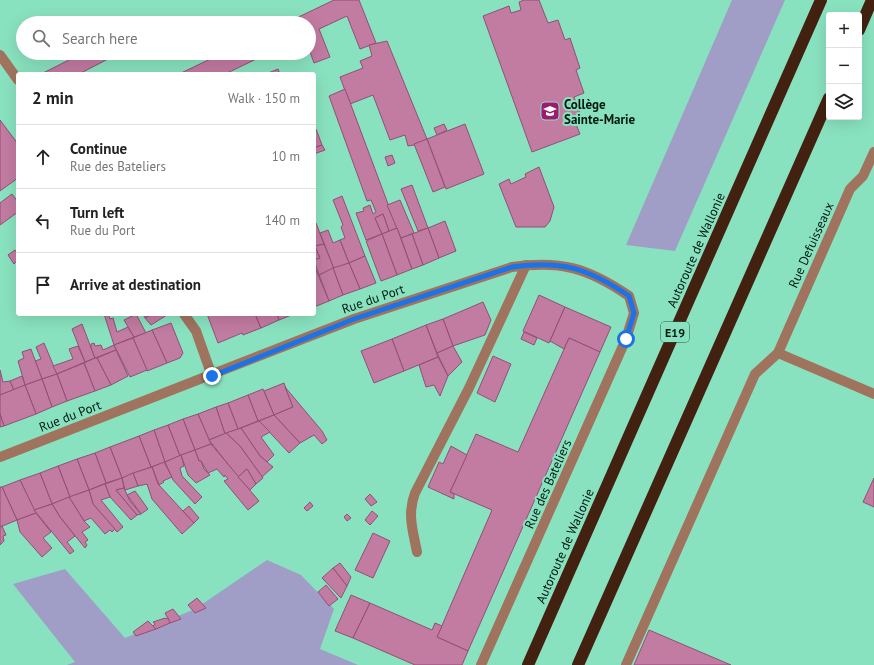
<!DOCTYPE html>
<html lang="en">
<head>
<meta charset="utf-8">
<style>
	:root { --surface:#fff; --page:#f2f2f2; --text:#222; --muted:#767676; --line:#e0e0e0 }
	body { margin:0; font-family:"PT Sans",sans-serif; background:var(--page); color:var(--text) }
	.controls { position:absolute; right:12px; top:12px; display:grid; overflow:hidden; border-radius:4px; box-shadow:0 4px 16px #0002 }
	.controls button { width:36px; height:36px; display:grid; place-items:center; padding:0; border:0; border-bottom:1px solid var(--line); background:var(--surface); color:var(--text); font:20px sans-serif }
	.stop { position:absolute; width:12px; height:12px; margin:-9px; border:3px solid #1a73e8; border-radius:50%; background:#fff }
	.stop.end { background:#1a73e8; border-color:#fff; box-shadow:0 1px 4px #0008 }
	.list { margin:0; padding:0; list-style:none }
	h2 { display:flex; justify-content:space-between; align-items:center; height:52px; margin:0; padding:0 16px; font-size:17px }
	h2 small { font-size:13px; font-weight:400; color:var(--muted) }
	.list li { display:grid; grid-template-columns:26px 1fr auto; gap:12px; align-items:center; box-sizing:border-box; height:64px; padding:0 16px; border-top:1px solid var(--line) }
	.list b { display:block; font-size:15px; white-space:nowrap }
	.list p { margin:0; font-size:13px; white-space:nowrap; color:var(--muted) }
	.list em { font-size:13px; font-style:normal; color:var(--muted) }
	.icon { flex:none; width:22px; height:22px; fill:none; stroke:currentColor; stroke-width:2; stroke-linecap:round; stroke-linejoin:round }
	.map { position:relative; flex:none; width:874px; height:665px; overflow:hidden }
	.search { position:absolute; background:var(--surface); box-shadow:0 4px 16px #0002; left:16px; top:16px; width:300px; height:44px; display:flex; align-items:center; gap:10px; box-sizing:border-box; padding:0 14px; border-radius:22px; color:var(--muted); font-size:15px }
	.panel { position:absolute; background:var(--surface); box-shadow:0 4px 16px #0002; left:16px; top:72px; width:300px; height:244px; border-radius:4px }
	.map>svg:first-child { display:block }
	.green { fill:#a09ec6 }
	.building { fill:#c27ba1; stroke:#924f74 }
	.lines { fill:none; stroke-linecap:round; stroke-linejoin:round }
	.minor { stroke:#a0735e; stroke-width:10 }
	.highway { stroke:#422110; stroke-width:12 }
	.route { stroke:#1a73e8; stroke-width:5 }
	.labels { text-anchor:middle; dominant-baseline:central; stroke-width:4; stroke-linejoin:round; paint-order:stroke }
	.shield { fill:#89e2bf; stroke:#295544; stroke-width:1 }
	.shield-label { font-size:12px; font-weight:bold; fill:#00180f }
	.poi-label { font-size:13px; font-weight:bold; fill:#00180f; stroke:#89e2bf; text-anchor:start }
	.street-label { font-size:13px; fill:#00180f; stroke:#89e2bf }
</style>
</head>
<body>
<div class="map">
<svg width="874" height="665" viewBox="0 0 874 665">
	<rect width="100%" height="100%" fill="#89e2bf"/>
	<g class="green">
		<polygon points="732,0 785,0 675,251 626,245"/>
		<polygon points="267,560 301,575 334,609 320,649 358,665 67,665 75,662 13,584 65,569 125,638 195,609"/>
	</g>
	<g class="building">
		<polygon points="334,0 359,0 376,43 360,49 347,16 319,29 330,57 314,63 309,49 309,23 286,23"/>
		<polygon points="524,0 539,0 548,23 558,20 565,40 570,38 580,68 576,70 584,93 574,97 583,122 576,124 580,134 532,152 483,16 509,6 511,13 521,10 519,2"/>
		<polygon points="387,41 427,139 414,145 408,146 405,135 390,140 373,95 350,104 340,77 363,68 360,61 372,56 369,45"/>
		<polygon points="83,53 105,53 108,59 79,74 41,74"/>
		<polygon points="223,53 269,53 225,74 179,74"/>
		<polygon points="278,69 280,74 266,74"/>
		<polygon points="345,89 397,228 389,231 383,214 375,218 382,234 366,240 356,213 364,211 363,208 370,205 373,214 376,212 371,200 367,201 329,96"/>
		<polygon points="0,120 18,144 18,178 0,191"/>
		<polygon points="444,124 447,130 437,135 434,128"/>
		<polygon points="465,124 484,174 446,189 427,139"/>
		<polygon points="316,129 322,145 314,148 314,130"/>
		<polygon points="427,139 445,187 433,192 414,144"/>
		<polygon points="322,145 325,150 314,154 314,148"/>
		<polygon points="392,155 395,163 388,166 385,157"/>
		<polygon points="539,167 554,207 550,221 545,227 516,227 499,184 509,179 511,184 526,177 525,174"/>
		<polygon points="412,185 428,228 418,231 401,189"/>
		<polygon points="12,194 18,202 18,212 0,225 0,203"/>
		<polygon points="342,196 365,256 349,263 340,240 345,238 341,227 343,225 333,200"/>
		<polygon points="400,200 414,233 401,238 387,205"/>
		<polygon points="383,214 389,231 382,234 375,218"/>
		<polygon points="445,221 456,251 439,258 428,228"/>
		<polygon points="316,223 324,244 315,246 320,258 314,260 314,224"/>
		<polygon points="397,228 412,269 397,275 382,234"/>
		<polygon points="428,228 439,258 423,265 412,234"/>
		<polygon points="328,230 333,243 340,240 349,263 334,269 320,233"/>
		<polygon points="382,234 397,275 381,281 366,241"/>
		<polygon points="412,234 423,265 412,269 401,238"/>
		<polygon points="324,244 334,269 319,275 314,260 320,258 315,246"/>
		<polygon points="15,250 18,254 18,260 14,264 8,255"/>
		<polygon points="365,256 376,283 360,289 349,263"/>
		<polygon points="314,263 317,272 314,274"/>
		<polygon points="349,263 360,289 343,295 333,268"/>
		<polygon points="333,268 343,295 329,301 319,275"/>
		<polygon points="317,272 329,301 314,307 314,274"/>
		<polygon points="539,295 565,307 549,343 523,331"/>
		<polygon points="483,302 491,320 485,335 453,346 443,319"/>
		<polygon points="565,307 611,327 600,352 569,338 564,349 550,341"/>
		<polygon points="104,314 108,314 110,319 113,318 117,332 128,327 134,337 114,345"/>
		<polygon points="136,314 146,333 134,337 124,320"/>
		<polygon points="143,314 152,314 145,318"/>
		<polygon points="152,314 166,314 167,315 151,325 145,318"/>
		<polygon points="207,314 255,314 261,328 243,335 242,333 218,343"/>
		<polygon points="255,314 277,314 279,320 261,328"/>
		<polygon points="277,314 294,314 279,320"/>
		<polygon points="443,319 453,346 437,353 426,325"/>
		<polygon points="171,323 183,353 180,358 167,363 152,330"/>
		<polygon points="82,324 95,358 85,362 72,329"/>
		<polygon points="426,325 438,357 404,371 392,339"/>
		<polygon points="152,330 167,363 147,371 133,338"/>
		<polygon points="524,332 537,338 534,345 521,339"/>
		<polygon points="133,338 147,370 130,377 114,345"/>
		<polygon points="569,338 600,352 468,651 437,637 492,510 450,492 476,434 518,452"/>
		<polygon points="392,339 404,371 374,383 361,351"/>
		<polygon points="44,343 57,374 42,379 35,361 41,359 36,347"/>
		<polygon points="94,343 95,346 101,345 103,350 114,345 116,350 95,358 91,348 91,344"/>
		<polygon points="78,346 85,362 57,374 53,366 73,359 69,349"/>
		<polygon points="453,346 462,362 448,376 437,353"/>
		<polygon points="31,349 42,379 25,385 18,361 24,358 22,352"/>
		<polygon points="116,350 128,376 111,385 97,358"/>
		<polygon points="493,356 511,364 495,402 477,393"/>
		<polygon points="438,357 448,376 440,396 434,385 426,387 419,365"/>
		<polygon points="95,358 97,358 111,385 95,391 84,363"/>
		<polygon points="84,363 95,391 67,401 57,374"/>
		<polygon points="0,370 3,382 10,381 14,390 0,395"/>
		<polygon points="57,374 67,401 52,407 42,379"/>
		<polygon points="22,376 25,385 14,390 10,381"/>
		<polygon points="42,379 52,407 36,414 25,385"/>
		<polygon points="284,383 293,407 274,415 264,391"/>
		<polygon points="25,385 36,414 4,426 0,414 0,395"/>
		<polygon points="285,387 322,431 327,440 322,444 314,435 300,443 274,415 293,407"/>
		<polygon points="263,389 274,415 258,421 248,395"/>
		<polygon points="248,395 258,421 238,429 228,403"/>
		<polygon points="228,403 238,429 225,434 216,407"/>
		<polygon points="216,407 225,434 209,440 198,414"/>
		<polygon points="0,414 4,426 0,427"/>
		<polygon points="198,414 211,444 195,450 183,419"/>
		<polygon points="274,415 300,443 289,453 259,421"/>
		<polygon points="183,419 195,450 180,456 168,425"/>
		<polygon points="259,421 270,432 261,437 274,455 267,462 260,456 241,428"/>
		<polygon points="168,425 180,456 165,462 154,430"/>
		<polygon points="241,428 260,456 273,467 262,477 240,446 226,433"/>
		<polygon points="154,430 165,462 151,467 139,436"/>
		<polygon points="226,433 240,446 263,478 256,484 247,469 238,477 209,440"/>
		<polygon points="139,436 151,467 122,478 110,447"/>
		<polygon points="211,444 259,501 248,510 224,481 228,479 225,475 224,477 217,469 208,473 201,461 199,461 195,450"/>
		<polygon points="451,446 467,455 450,492 454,494 454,499 428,487 439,462 443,464"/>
		<polygon points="110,447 122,478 106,483 95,453"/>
		<polygon points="195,450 199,461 201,461 204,469 210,475 196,483 188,475 181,455"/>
		<polygon points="95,453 106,483 89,490 77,459"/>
		<polygon points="181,455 184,466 180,468 182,476 202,497 195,504 173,480 165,462"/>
		<polygon points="77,459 89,490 70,497 58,466"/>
		<polygon points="164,462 172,477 163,481 164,482 159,485 152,467"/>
		<polygon points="58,466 70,497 52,504 40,473"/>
		<polygon points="152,467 158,484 194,523 182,534 152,499 147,484 138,486 133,473"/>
		<polygon points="247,469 256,484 250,490 238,477"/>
		<polygon points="40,473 52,504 34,510 20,480"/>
		<polygon points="133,473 138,486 125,490 122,478"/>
		<polygon points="122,478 124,488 116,490 137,515 131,520 110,497 105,484"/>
		<polygon points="874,478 874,507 863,502"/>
		<polygon points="20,480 36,513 17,520 2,487"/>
		<polygon points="105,484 110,497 101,500 123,527 117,532 93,504 89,490"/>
		<polygon points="0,487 2,487 17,520 0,527"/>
		<polygon points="124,488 130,501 141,514 137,515 116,490"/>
		<polygon points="89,490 93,504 115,529 112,532 110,530 105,534 91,518 84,521 69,497"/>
		<polygon points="135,491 148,509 141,514 127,495"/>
		<polygon points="370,494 377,502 371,506 365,499"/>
		<polygon points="69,497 84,521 90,527 82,532 88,540 85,542 87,545 85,548 60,517 52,504"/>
		<polygon points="310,502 313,506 307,511 304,508"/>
		<polygon points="52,504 60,517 75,536 67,542 74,551 70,554 34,510"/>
		<polygon points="189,506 199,518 194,523 183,511"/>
		<polygon points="372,511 378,516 370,525 365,520"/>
		<polygon points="36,513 51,532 43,538 52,548 42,557 20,532 17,520"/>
		<polygon points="347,514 351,518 347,521 344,517"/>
		<polygon points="2,526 6,535 3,536 4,541 0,545 0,527"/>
		<polygon points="373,533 390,541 373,578 355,570"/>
		<polygon points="340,563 351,577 347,586 333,568"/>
		<polygon points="333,568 347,586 341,598 322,578"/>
		<polygon points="326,585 338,599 329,606 318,592"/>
		<polygon points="351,595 370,603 353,638 335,631"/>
		<polygon points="197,598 206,608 195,613 188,605"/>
		<polygon points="370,603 432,630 435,623 442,626 437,637 468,651 462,665 415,665 353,638"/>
		<polygon points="173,609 181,619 170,623 165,613"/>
		<polygon points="165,618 166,619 168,618 170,623 156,629 153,626 155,624 153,622"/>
		<polygon points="148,621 156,629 136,636 133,632"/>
		<polygon points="649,630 731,665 634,665"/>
	</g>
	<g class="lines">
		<g class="minor">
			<polyline points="0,55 18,80"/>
			<polyline points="184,314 196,331 212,376"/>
			<polyline points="778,353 874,394"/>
			<path d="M0,457L354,319L512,267C561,260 588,268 629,296L634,313L626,339L481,665"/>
			<path d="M417,552C413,531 407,514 415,493L469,388L526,265"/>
			<polyline points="626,665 755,374 778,353 850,189 863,176 874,152"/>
		</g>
		<g class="highway">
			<polyline points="859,30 872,0"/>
			<polyline points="528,665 821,0"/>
			<polyline points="578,665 829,98"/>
		</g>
	</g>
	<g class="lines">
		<path class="route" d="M212,376L354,319L512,267C561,260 588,268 629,296L634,313L626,339"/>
	</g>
	<defs>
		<g id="school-square" transform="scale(1)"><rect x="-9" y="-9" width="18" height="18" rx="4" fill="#9c1b6f" stroke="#89e2bf"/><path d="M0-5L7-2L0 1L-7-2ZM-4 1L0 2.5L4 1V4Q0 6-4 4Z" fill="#fff"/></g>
	</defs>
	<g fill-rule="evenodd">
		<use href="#school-square" x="550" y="111"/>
	</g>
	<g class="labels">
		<rect class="shield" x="661" y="322" width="28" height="20" rx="3"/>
		<g class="shield-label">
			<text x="675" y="332">E19</text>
		</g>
		<g class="poi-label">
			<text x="564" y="104">Collège<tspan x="564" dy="15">Sainte-Marie</tspan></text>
		</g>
		<g class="street-label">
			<text transform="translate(811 245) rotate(-66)">Rue Defuisseaux</text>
			<text transform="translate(696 250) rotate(-66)">Autoroute de Wallonie</text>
			<text transform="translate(373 299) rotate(-19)">Rue du Port</text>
			<text transform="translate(70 416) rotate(-21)">Rue du Port</text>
			<text transform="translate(548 484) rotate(-66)">Rue des Bateliers</text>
			<text transform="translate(565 546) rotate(-66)">Autoroute de Wallonie</text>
		</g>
	</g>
</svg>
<div class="controls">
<button>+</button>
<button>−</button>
<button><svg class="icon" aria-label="layers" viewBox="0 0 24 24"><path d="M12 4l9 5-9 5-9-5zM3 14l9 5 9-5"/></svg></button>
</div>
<div class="stop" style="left:626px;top:339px"></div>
<div class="stop end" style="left:212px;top:376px"></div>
<div class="search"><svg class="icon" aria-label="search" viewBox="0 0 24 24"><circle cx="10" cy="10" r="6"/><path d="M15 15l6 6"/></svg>Search here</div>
<section class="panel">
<h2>2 min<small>Walk · 150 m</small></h2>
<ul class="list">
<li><svg class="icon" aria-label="ahead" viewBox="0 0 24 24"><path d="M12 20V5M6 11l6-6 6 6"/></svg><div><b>Continue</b><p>Rue des Bateliers</p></div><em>10 m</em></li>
<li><svg class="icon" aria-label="left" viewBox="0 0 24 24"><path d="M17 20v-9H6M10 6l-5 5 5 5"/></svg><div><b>Turn left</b><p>Rue du Port</p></div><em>140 m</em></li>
<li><svg class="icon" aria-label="arrive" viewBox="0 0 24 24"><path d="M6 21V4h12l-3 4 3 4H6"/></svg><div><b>Arrive at destination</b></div></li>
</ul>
</section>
</div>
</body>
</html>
